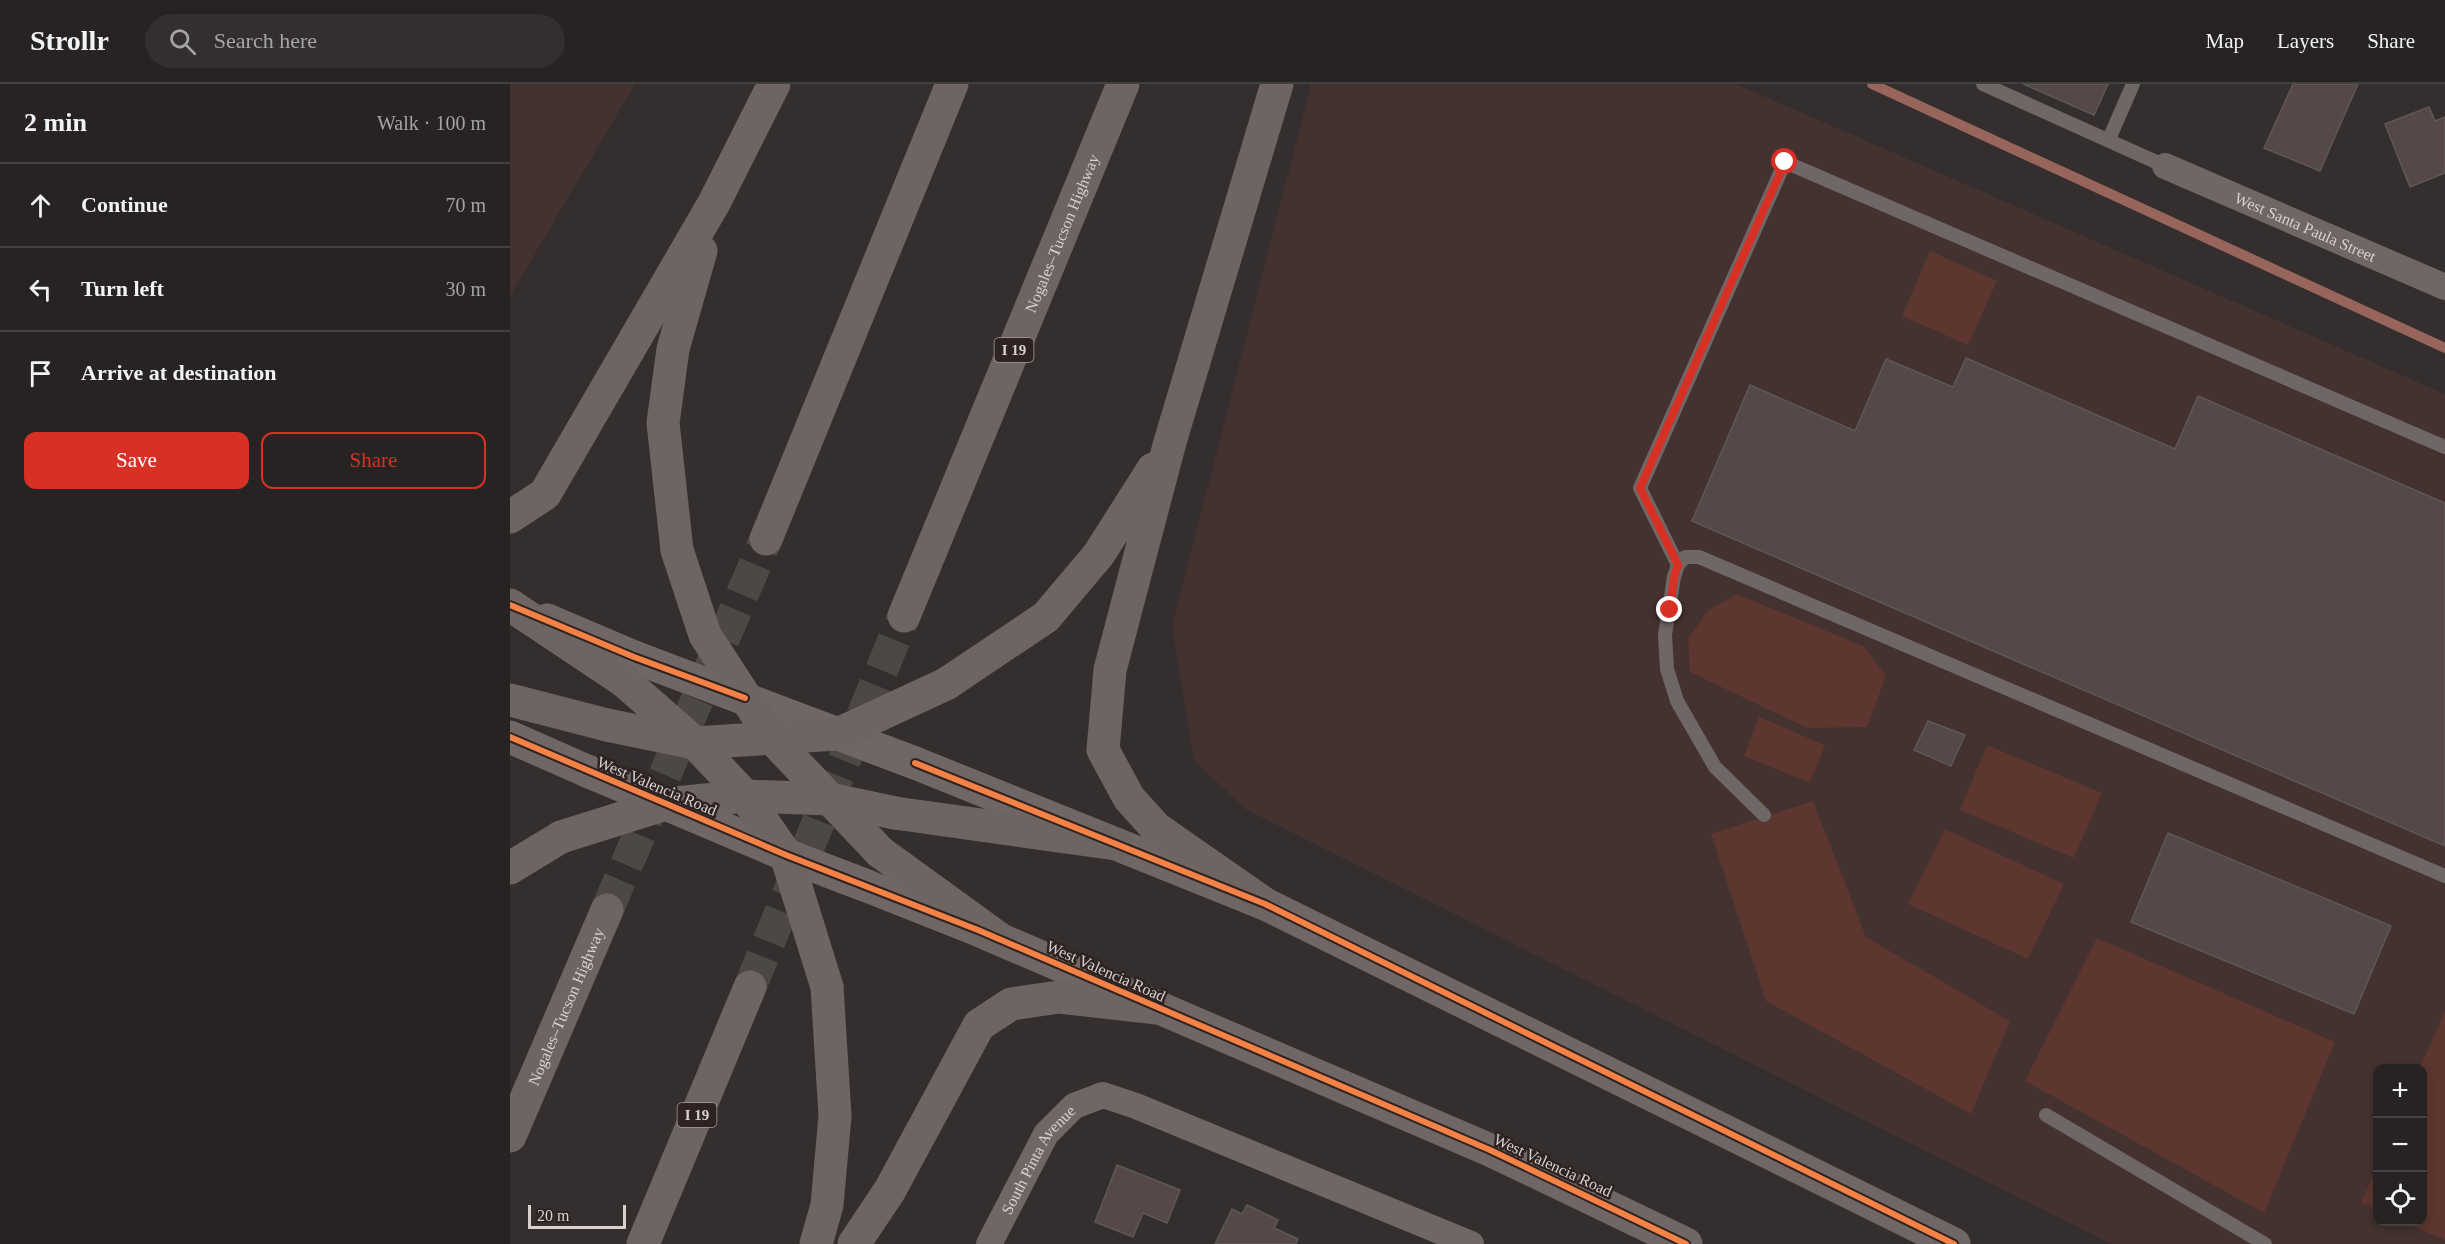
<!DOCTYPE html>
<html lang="en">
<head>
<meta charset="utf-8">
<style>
	:root { --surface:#272322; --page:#332f2f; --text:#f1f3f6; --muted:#a4a4a5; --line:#434040; --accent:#d93025 }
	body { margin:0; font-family:"Times New Roman",serif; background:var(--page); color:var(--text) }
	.controls { position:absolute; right:18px; bottom:18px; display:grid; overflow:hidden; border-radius:12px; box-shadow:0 3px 9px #0003 }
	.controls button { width:54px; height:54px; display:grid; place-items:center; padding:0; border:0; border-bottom:2px solid var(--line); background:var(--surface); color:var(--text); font:30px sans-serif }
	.scale { position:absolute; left:18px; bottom:15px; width:98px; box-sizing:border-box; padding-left:6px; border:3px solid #d8d1cf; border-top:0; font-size:16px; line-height:21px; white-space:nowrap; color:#d8d1cf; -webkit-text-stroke:4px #2e2320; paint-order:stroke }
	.stop { position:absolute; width:18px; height:18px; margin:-14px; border:4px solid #d93025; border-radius:50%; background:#fff }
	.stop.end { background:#d93025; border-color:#fff; box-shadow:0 2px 6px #0008 }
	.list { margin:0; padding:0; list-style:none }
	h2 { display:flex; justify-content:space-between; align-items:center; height:78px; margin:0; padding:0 24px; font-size:26px }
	h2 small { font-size:20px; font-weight:400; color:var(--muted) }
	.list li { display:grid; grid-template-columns:39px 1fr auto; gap:18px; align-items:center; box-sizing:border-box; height:84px; padding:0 24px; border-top:2px solid var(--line) }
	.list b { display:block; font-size:22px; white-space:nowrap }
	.list em { font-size:20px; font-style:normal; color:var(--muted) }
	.actions { display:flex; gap:12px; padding:18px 24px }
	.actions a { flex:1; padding:14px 0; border:2px solid var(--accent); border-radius:12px; text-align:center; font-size:21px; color:var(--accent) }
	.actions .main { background:var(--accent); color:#fff }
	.icon { flex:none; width:33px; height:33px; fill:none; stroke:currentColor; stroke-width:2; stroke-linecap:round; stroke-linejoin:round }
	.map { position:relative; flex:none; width:1935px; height:1160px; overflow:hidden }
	header { display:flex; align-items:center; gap:36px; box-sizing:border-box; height:84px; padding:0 30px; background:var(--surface); border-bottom:2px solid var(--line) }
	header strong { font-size:28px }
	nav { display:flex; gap:33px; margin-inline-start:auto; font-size:21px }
	.search { width:420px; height:54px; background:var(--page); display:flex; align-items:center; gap:15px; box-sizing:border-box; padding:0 21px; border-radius:33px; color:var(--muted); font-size:22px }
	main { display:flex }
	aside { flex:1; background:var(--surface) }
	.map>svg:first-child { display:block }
	.built { fill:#43322f; fill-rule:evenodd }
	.green { fill:#5c362f }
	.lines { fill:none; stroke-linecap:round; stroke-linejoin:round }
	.stream { stroke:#97655b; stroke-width:10 }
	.building { fill:#554846; stroke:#5d5857; stroke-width:1.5 }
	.highway-tunnel { stroke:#4d4746; stroke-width:33; stroke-dasharray:33 16; stroke-linecap:butt }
	.lane { stroke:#6f6765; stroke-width:14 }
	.street { stroke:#6f6765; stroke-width:26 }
	.primary { stroke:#706665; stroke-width:33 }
	.highway { stroke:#6e6461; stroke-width:33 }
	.primary-bridge { stroke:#706665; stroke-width:33 }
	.highway-bridge { stroke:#6e6461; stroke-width:33 }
	.cycleway-casing { stroke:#2e2320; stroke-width:10 }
	.cycleway { stroke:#f48246; stroke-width:6 }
	.route { stroke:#d93025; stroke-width:8 }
	.labels { text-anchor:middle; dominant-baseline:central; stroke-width:5; stroke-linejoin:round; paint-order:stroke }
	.shield { fill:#2e2320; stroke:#a59d9a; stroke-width:1.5 }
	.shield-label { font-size:15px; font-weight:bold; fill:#d8d1cf }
	.street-label { font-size:16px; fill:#d8d1cf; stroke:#2e2320 }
</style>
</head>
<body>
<header>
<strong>Strollr</strong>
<div class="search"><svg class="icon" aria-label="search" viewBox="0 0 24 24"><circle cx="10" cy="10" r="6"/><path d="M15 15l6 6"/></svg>Search here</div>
<nav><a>Map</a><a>Layers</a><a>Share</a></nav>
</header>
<main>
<aside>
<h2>2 min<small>Walk · 100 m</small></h2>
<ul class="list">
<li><svg class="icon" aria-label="ahead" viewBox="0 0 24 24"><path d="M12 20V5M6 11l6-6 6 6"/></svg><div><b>Continue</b></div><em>70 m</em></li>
<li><svg class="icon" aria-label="left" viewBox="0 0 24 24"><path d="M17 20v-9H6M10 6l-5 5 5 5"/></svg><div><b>Turn left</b></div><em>30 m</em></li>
<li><svg class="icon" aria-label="arrive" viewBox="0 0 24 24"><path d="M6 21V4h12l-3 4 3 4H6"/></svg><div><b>Arrive at destination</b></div></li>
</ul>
<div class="actions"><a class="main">Save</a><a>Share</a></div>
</aside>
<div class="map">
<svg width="1935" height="1160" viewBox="0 0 1935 1160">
	<rect width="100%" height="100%" fill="#342f2e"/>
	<g class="built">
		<polygon points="0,0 125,0 0,212"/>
		<path d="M801,0H1226L1935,310V1160H1601L735,725L684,676L662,542ZM1868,984H1912V1138H1868Z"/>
	</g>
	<g class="green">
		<polygon points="1420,167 1487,197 1458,261 1392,232"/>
		<polygon points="1227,510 1353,562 1376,592 1357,643 1297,644 1180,588 1178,555 1197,527"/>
		<polygon points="1249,633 1315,661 1300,699 1234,672"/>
		<polygon points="1477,661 1592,709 1564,774 1450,726"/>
		<polygon points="1303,717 1356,853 1500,937 1461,1030 1256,917 1201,750"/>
		<polygon points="1435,745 1554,800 1518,875 1398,820"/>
		<polygon points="1587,854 1825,958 1754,1129 1515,997"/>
		<polygon points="1935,927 1935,1156 1893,1138 1912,1138 1912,984 1910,984"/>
		<polygon points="1867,1082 1867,1126 1851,1119"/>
	</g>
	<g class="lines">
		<polyline class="stream" points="1362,0 1935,264"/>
	</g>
	<g class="building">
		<polygon points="1513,0 1598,0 1584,31"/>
		<polygon points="1783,0 1848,0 1810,87 1754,64"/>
		<polygon points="1919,23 1925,37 1935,33 1935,89 1900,103 1875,40"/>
		<polygon points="1456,274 1665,365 1688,312 1935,419 1935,762 1182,437 1240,301 1345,347 1376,275 1443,303"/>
		<polygon points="1418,637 1455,651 1441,682 1404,666"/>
		<polygon points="1658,749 1881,842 1844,930 1621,838"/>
		<polygon points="607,1081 670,1106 657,1139 633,1129 623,1153 585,1138"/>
		<polygon points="737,1121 768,1136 764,1144 788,1155 786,1160 705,1160 722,1125 732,1130"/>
	</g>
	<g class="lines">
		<g class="highway-tunnel">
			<polyline points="97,826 256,455"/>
			<polyline points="240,903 394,532"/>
		</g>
		<g class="lane">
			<polyline points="1473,0 1655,82"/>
			<polyline points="1599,55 1623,0"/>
			<polyline points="1168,481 1130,404 1275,78 1935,363"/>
			<polyline points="1254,731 1205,683 1167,617 1157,585 1155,551 1164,493 1168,481 1175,473 1189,473 1935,792"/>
			<polyline points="1536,1031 1755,1160"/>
		</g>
		<g class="street">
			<path id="s1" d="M1655,82L1935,203"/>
			<path id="s2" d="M479,1160L536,1050L564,1022L593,1011L626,1022L961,1160"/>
		</g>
		<g class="primary">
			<polyline points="37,536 124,573"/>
			<polyline points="0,653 77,687"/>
			<polyline points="405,679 755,820 1444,1160"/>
			<polyline points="156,720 276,771"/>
			<polyline points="357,802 468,846 980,1066 1176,1160"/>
		</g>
		<g class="highway">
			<polyline points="0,433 35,410 204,119 264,0"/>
			<polyline points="256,455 442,0"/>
			<polyline points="167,466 153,339 163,265 191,167"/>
			<polyline points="0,521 114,597"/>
			<path id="s3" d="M394,532L613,0"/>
			<polyline points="436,600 536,533 589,470 643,385"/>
			<polyline points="0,616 97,641"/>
			<polyline points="385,729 606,760"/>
			<polyline points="370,768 490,855"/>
			<polyline points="0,784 51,753"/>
			<polyline points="755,820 646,744 619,714 593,666 600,586 617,521 660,358 767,0"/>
			<path id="s4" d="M0,1052L97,826"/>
			<polyline points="133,1160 240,903"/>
			<polyline points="306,1160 317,1121 325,1032 317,903"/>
			<polyline points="344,1160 380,1106 469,941 501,920 549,913 647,924"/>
		</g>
		<g class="primary-bridge">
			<polyline points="124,573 405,679"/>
			<polyline points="77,687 156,720"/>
			<polyline points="276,771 357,802"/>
		</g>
		<g class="highway-bridge">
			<polyline points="167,466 195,551 262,654 370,768"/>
			<polyline points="114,597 185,659 235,712 276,771 317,903"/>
			<polyline points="97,641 185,659 328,650 436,600"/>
			<polyline points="51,753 156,720 235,712 319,715 385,729"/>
		</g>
		<g class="cycleway-casing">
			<g id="cycleway">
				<polyline points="0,521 124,573 235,614"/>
				<polyline points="0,653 276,771 468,846 980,1066 1176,1160"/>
				<polyline points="405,679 755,820 1444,1160"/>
			</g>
		</g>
		<use href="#cycleway" class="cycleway"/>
	</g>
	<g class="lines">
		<polyline class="route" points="1160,526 1164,493 1168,481 1130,404 1275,78"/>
	</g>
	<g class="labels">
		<g class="shield">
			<rect x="484.5" y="254" width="39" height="24" rx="4.5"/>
			<rect x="167.5" y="1019" width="39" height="24" rx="4.5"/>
		</g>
		<g class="shield-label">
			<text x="504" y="266">I 19</text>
			<text x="187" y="1031">I 19</text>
		</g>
		<g class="street-label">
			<text stroke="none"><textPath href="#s1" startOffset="153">West Santa Paula Street</textPath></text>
			<text stroke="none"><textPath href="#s3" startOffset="414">Nogales–Tucson Highway</textPath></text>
			<text transform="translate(147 702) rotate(23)">West Valencia Road</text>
			<text transform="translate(596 887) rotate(24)">West Valencia Road</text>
			<text stroke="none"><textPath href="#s4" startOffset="141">Nogales–Tucson Highway</textPath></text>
			<text stroke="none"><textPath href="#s2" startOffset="98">South Pinta Avenue</textPath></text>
			<text transform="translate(1043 1081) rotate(25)">West Valencia Road</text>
		</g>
	</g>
</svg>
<div class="controls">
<button>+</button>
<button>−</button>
<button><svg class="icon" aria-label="locate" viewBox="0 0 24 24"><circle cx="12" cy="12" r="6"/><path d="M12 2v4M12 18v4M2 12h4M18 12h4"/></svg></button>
</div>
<div class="scale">20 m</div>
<div class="stop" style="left:1275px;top:78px"></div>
<div class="stop end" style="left:1160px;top:526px"></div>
</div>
</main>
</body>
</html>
